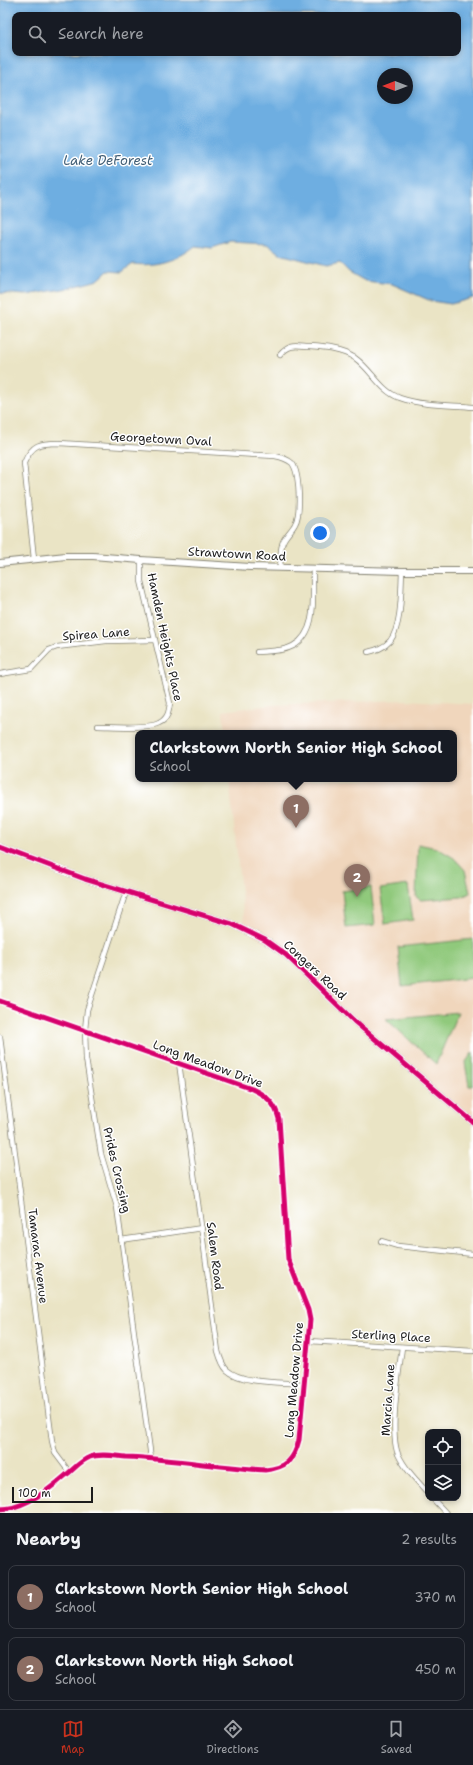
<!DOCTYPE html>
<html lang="en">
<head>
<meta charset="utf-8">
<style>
	:root { --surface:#171b24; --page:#242831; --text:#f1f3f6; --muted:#9ea1a6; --line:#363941; --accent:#c8321e }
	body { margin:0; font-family:"Shantell Sans",sans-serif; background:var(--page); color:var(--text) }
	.controls { position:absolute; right:12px; bottom:12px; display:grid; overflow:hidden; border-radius:8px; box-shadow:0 2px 6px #0003 }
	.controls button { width:36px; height:36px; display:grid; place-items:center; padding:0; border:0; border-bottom:1px solid var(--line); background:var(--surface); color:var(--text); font:20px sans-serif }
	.compass { position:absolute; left:377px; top:68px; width:36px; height:36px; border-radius:50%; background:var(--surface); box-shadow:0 2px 6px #0003; rotate:270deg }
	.scale { position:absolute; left:12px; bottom:10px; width:81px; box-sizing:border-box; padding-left:4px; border:2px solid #1c1c1c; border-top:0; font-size:11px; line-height:14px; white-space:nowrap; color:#1c1c1c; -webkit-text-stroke:3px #fff; paint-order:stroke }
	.you { position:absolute; left:320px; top:533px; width:14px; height:14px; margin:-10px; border:3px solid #fff; border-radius:50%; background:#1a73e8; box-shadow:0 0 0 6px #1a73e833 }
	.badge { display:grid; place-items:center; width:26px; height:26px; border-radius:50%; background:var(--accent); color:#fff; font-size:13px; font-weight:700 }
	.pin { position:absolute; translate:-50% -33px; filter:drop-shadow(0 1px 2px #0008) }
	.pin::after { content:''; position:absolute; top:21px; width:14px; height:12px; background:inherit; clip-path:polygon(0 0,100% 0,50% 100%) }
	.popup { position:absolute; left:135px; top:730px; width:322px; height:52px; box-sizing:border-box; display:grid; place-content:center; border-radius:8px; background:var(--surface); filter:drop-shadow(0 1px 3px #0005); font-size:13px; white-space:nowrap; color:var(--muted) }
	.popup b { font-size:15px; color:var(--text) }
	.popup::after { content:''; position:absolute; left:50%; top:100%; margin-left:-8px; border:8px solid transparent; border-top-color:var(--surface) }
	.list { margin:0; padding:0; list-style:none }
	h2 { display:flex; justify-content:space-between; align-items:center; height:52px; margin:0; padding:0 16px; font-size:17px }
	h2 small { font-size:13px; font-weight:400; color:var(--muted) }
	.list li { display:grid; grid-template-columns:26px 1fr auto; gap:12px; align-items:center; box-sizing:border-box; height:64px; margin:0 8px 8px; padding:0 8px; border:1px solid var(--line); border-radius:8px }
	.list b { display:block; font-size:15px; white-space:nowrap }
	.list p { margin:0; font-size:13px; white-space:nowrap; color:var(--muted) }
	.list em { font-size:13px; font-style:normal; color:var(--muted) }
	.icon { flex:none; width:22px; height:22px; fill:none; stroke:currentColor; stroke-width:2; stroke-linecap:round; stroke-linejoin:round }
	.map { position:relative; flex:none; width:473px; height:1513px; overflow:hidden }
	.search { position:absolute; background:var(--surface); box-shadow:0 2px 6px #0003; left:12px; right:12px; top:12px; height:44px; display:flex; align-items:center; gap:10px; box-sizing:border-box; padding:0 14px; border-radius:8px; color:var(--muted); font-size:15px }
	.sheet { height:196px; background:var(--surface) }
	nav { display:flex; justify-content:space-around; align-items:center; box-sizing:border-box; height:56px; border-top:1px solid var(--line); background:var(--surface); font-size:11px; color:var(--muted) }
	nav a { display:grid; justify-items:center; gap:2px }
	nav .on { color:var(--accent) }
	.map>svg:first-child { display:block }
	.built { fill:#f0d6bc }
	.green { fill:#90c97c; stroke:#56724c }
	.water { fill:#6eaee1; stroke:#45657e; fill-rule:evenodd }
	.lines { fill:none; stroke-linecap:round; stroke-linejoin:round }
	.minor-casing { stroke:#838070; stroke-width:6 }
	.tertiary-casing { stroke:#838070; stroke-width:8 }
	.minor { stroke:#fff; stroke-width:4.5 }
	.tertiary { stroke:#fff; stroke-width:6 }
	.cycleway-casing { stroke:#fff; stroke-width:8 }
	.cycleway { stroke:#d6006c; stroke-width:5 }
	.labels { text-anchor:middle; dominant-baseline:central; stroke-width:3; stroke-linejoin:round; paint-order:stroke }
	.street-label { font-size:12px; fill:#1c1c1c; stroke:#fff }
	.water-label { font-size:13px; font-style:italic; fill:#415e75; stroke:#fff }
</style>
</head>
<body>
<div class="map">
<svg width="473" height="1513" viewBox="0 0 473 1513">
	<rect width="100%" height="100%" fill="#fff"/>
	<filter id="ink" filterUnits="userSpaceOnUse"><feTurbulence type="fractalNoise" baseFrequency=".025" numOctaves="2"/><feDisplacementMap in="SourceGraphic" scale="8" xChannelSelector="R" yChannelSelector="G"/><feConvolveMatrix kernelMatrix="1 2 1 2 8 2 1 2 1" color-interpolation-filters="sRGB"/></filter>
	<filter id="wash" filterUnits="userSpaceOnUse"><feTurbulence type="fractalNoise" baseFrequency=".012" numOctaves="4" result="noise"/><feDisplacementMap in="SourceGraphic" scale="16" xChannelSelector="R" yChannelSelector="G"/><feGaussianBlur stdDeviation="0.9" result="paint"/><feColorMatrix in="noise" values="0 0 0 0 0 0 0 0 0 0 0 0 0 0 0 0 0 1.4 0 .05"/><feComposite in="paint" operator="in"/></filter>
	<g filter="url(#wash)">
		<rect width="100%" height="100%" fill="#eae4c5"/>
		<polygon class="built" points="405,700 473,704 473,1122 354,1021 286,955 245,929 229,779 454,779 454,733 225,733 223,711 271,705"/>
		<g class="green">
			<polygon points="418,844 437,848 454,858 465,870 470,893 462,897 421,900 416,897"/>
			<polygon points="408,885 413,920 385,924 380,889"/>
			<polygon points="371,887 375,925 346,928 342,891"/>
			<polygon points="473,939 473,978 402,986 398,947"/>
			<polygon points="458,1012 436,1064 386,1019"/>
			<polygon points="473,1052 473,1086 469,1086 465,1063"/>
		</g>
		<path class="water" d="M0,0H473V298L451,304L431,301L392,284L365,281L349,272L340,263L326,266L280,254L267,244L230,242L212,248L195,246C178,260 155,267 133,264L122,272L108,271L98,280L69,288L26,295L0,293ZM15,15H458V53H15ZM383,74H407V98H383Z"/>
	</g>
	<g filter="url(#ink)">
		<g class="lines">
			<g class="minor-casing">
				<g id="minor">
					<path d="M280,355C289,344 295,346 308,347C323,348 341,349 355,358C372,370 380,391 400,398C423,406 450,405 473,407"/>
					<path d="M34,559L24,463C32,444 40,443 59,443L275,456C281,457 287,459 292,463C300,473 301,514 295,524C291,532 283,537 282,545C280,552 281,560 280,567"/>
					<path d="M257,652C268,651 282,652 293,646C319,632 312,593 313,569"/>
					<path d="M368,652C376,650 384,648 390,641C402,626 401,590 402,571"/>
					<polyline points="0,674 31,669 49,650 57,647 106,641 155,640"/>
					<path d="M98,726C111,726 149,729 159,723C168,719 169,711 170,703L141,581V560"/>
					<polyline points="126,892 87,1010 85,1030 86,1059 101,1154 117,1207 151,1458"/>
					<path d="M0,1001L252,1089C267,1096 275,1103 279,1119L288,1259L308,1310L310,1320L299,1440C294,1460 286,1468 265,1470C219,1467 173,1459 126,1457C115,1456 100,1453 90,1457C80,1461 74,1469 66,1475C49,1490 24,1509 0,1509"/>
					<polyline points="0,1037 52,1441 55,1453 70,1473"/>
					<path d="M179,1063L218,1351C220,1358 222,1365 227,1370C242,1384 283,1382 303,1384"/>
					<polyline points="121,1240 202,1228"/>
					<polyline points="381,1241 398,1246 473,1254"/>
					<polyline points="309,1341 473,1351"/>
					<path d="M402,1347C399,1372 389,1432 398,1454C405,1469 417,1481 428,1493"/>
					<polyline points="432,1498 446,1513"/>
				</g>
			</g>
			<g class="tertiary-casing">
				<g id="tertiary">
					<polyline points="0,563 66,556 93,556 141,560 250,567 402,571 473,571"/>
					<polyline points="0,847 85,879 232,924 265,940 286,955 354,1021 473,1122"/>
				</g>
			</g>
			<use href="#minor" class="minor"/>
			<use href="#tertiary" class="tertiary"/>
			<g class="cycleway-casing">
				<g id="cycleway">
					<polyline points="0,847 85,879 232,924 265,940 286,955 354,1021 473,1122"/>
					<path d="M0,1001L252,1089C267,1096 275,1103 279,1119L288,1259L308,1310L310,1320L299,1440C294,1460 286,1468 265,1470C219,1467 173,1459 126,1457C115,1456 100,1453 90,1457C80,1461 74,1469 66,1475C49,1490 24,1509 0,1509"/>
				</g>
			</g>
			<use href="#cycleway" class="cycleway"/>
		</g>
	</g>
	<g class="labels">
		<g class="street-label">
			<text transform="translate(161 439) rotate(3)">Georgetown Oval</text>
			<text transform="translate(237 554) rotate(3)">Strawtown Road</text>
			<text transform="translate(96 634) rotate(-4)">Spirea Lane</text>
			<text transform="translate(165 637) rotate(78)">Hamden Heights Place</text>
			<text transform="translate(315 970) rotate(43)">Congers Road</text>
			<text transform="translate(208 1064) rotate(20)">Long Meadow Drive</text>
			<text transform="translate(117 1170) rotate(77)">Prides Crossing</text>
			<text transform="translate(38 1256) rotate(83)">Tamarac Avenue</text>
			<text transform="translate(215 1256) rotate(83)">Salem Road</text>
			<text transform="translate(391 1336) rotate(3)">Sterling Place</text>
			<text transform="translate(294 1380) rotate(-85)">Long Meadow Drive</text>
			<text transform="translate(388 1400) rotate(-86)">Marcia Lane</text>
		</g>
		<g class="water-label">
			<text x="108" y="160">Lake DeForest</text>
		</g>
	</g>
</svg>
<div class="controls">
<button><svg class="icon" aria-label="locate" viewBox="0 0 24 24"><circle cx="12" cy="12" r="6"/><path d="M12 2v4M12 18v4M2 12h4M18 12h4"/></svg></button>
<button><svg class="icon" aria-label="layers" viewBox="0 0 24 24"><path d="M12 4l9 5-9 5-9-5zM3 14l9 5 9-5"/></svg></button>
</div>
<svg class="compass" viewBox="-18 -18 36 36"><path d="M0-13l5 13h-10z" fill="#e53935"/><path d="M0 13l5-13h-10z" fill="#9ea1a6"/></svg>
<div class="scale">100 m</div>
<div class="you"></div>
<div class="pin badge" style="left:296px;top:828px;background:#8d6e63">1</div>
<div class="popup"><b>Clarkstown North Senior High School</b>School</div>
<div class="pin badge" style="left:357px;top:897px;background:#8d6e63">2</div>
<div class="search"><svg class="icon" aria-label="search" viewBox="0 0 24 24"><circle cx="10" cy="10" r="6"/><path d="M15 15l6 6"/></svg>Search here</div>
</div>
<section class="sheet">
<h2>Nearby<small>2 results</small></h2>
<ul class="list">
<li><span class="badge" style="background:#8d6e63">1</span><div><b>Clarkstown North Senior High School</b><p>School</p></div><em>370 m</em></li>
<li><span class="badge" style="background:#8d6e63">2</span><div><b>Clarkstown North High School</b><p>School</p></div><em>450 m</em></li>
</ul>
</section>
<nav>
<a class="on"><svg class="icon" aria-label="map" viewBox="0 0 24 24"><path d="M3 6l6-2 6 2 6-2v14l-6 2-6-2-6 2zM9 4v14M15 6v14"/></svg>Map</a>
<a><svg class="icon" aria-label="directions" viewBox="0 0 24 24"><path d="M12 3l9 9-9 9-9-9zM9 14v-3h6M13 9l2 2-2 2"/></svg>Directions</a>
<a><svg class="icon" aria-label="saved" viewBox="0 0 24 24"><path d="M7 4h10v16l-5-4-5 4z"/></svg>Saved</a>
</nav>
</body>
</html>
